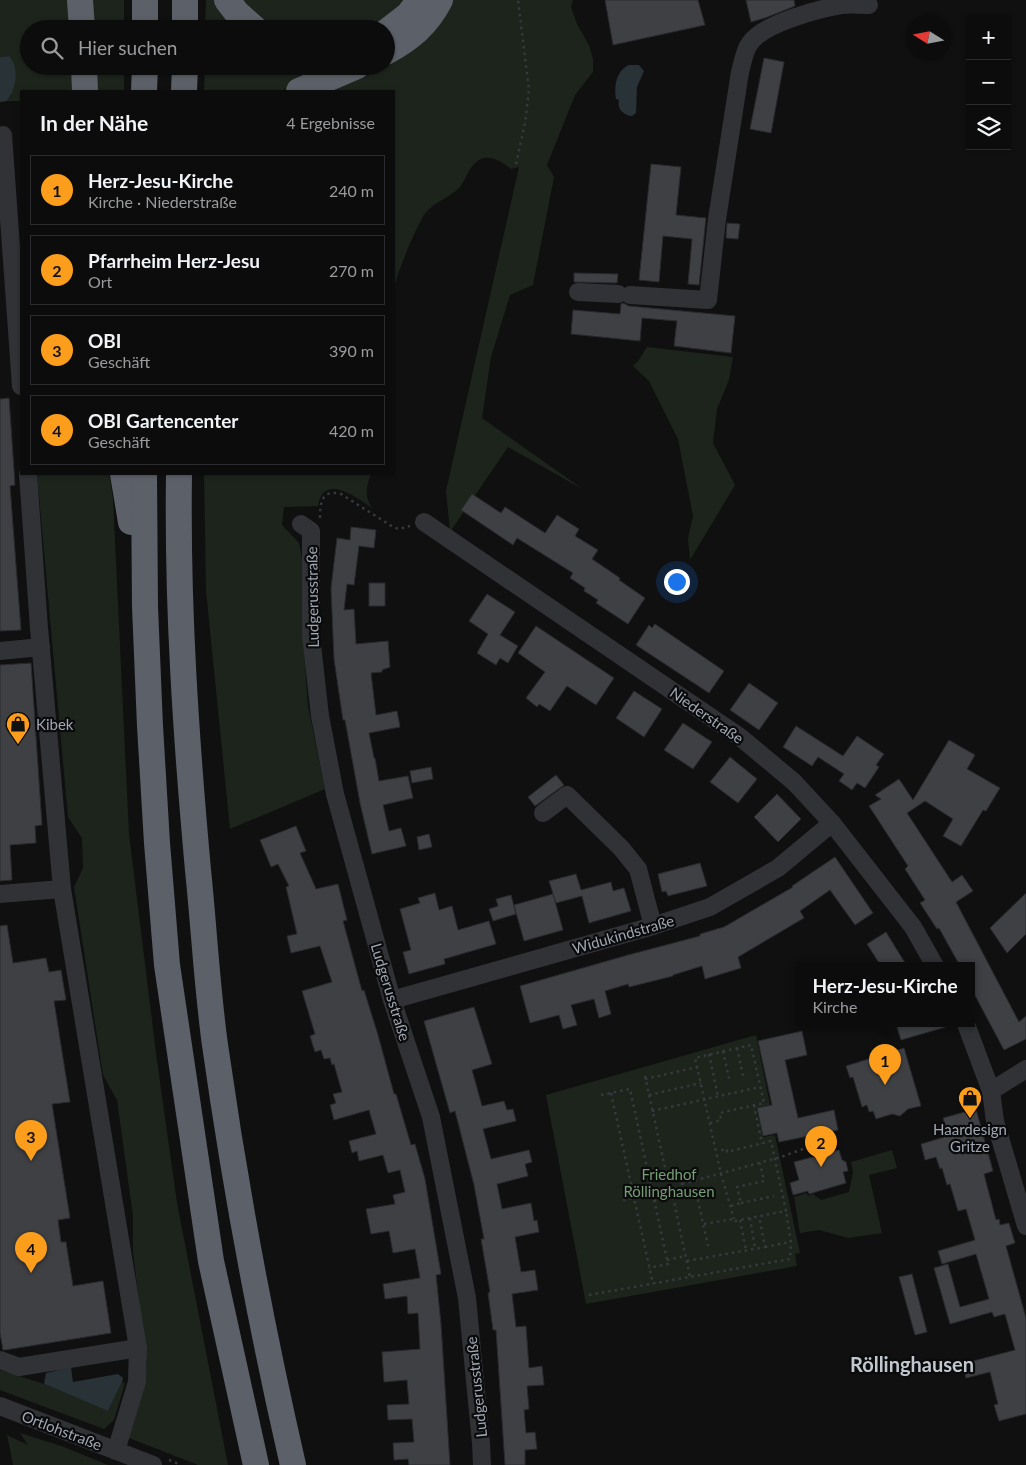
<!DOCTYPE html>
<html lang="de">
<head>
<meta charset="utf-8">
<style>
	:root { --surface:#0c0c0d; --page:#151516; --text:#f1f3f6; --muted:#9a9b9d; --line:#2c2c2e; --accent:#fc9e1c }
	body { margin:0; font-family:Lato,sans-serif; background:var(--page); color:var(--text) }
	.controls { position:absolute; right:15px; top:15px; display:grid; overflow:hidden; border-radius:0px; box-shadow:0 1px 4px #0004 }
	.controls button { width:45px; height:45px; display:grid; place-items:center; padding:0; border:0; border-bottom:1px solid var(--line); background:var(--surface); color:var(--text); font:25px sans-serif }
	.compass { position:absolute; left:906px; top:15px; width:45px; height:45px; border-radius:50%; background:var(--surface); box-shadow:0 1px 4px #0004; rotate:281deg }
	.you { position:absolute; left:676px; top:581px; width:18px; height:18px; margin:-12px; border:4px solid #fff; border-radius:50%; background:#1a73e8; box-shadow:0 0 0 8px #1a73e833 }
	.badge { display:grid; place-items:center; width:32px; height:32px; border-radius:50%; background:var(--accent); color:#111; font-size:16px; font-weight:700 }
	.pin { position:absolute; translate:-50% -41px; filter:drop-shadow(0 1px 2px #0008) }
	.pin::after { content:''; position:absolute; top:26px; width:18px; height:15px; background:inherit; clip-path:polygon(0 0,100% 0,50% 100%) }
	.popup { position:absolute; left:795px; top:962px; width:180px; height:65px; box-sizing:border-box; display:grid; place-content:center; border-radius:0px; background:var(--surface); filter:drop-shadow(0 1px 4px #0005); font-size:16px; white-space:nowrap; color:var(--muted) }
	.popup b { font-size:19px; color:var(--text) }
	.popup::after { content:''; position:absolute; left:50%; top:100%; margin-left:-10px; border:10px solid transparent; border-top-color:var(--surface) }
	.list { margin:0; padding:0; list-style:none }
	h2 { display:flex; justify-content:space-between; align-items:center; height:65px; margin:0; padding:0 20px; font-size:21px }
	h2 small { font-size:16px; font-weight:400; color:var(--muted) }
	.list li { display:grid; grid-template-columns:32px 1fr auto; gap:15px; align-items:center; box-sizing:border-box; height:70px; margin:0 10px 10px; padding:0 10px; border:1px solid var(--line); border-radius:0px }
	.list b { display:block; font-size:19px; white-space:nowrap }
	.list p { margin:0; font-size:16px; white-space:nowrap; color:var(--muted) }
	.list em { font-size:16px; font-style:normal; color:var(--muted) }
	.icon { flex:none; width:28px; height:28px; fill:none; stroke:currentColor; stroke-width:2; stroke-linecap:round; stroke-linejoin:round }
	.map { position:relative; flex:none; width:1026px; height:1465px; overflow:hidden }
	.search { position:absolute; background:var(--surface); box-shadow:0 1px 4px #0004; left:20px; top:20px; width:375px; height:55px; display:flex; align-items:center; gap:12px; box-sizing:border-box; padding:0 18px; border-radius:28px; color:var(--muted); font-size:19px }
	.panel { position:absolute; background:var(--surface); box-shadow:0 1px 4px #0004; left:20px; top:90px; width:375px; height:385px; border-radius:0px }
	.map>svg:first-child { display:block }
	.green { fill:#1c241c }
	.water { fill:#283237 }
	.building { fill:#3e4044; stroke:#292a2d }
	.lines { fill:none; stroke-linecap:round; stroke-linejoin:round }
	.path { stroke:#36393d; stroke-width:2.5; stroke-dasharray:2.5 4; stroke-linecap:butt }
	.minor { stroke:#303236; stroke-width:18 }
	.highway { stroke:#5c6068; stroke-width:26 }
	.labels { text-anchor:middle; dominant-baseline:central; stroke-width:4.5; stroke-linejoin:round; paint-order:stroke }
	.street-label { font-size:15px; fill:#a0a7b3; stroke:#0b0b0c }
	.poi-label { font-size:15px; fill:#a0a7b3; stroke:#0b0b0c; text-anchor:start }
	.park-label { font-size:15px; fill:#769f75; stroke:#0b0b0c }
	.district-label { font-size:20px; font-weight:bold; fill:#c1c6cf; stroke:#0b0b0c }
</style>
</head>
<body>
<div class="map">
<svg width="1026" height="1465" viewBox="0 0 1026 1465">
	<rect width="100%" height="100%" fill="#101011"/>
	<g class="green">
		<polygon points="0,0 69,0 72,29 29,29 29,66 74,66 74,91 21,91 21,101 7,101 11,96 9,56 0,57"/>
		<polygon points="88,0 124,0 124,29 89,29"/>
		<polygon points="206,0 215,0 242,29 205,29"/>
		<polygon points="240,0 407,0 383,22 373,29 274,29 262,23"/>
		<path d="M452,0H573L571,7L577,24L589,45L593,59V72L575,95L547,165L554,177L533,285L510,295L491,357L482,418L584,490L508,447L450,532L446,491L519,167L511,169C501,161 486,151 474,164C468,171 465,180 460,187C451,197 436,201 426,212C418,222 395,277 394,290C393,304 396,318 394,332V91H329L385,68L402,57Z"/>
		<polygon points="90,66 124,66 124,91 91,91"/>
		<polygon points="205,66 331,66 298,80 282,91 204,91"/>
		<polygon points="647,347 733,357 729,380 717,409 713,443 735,485 690,560 688,538 693,516 678,439 649,381 633,366 639,360"/>
		<polygon points="37,474 109,474 113,499 129,834 156,1053 177,1203 228,1465 198,1465 129,1438 145,1386 147,1363 133,1253 133,1216 117,1100 103,1075 74,887 83,868 82,838 68,817"/>
		<path d="M204,474H371C366,487 364,497 373,509C358,498 323,472 318,506L284,507L282,525L299,543L303,565L302,623L308,706L325,789L230,829L206,591Z"/>
		<polygon points="756,1035 770,1105 756,1108 763,1137 775,1135 800,1253 795,1254 797,1266 586,1304 546,1095"/>
		<polygon points="892,1150 897,1168 869,1175 882,1233 848,1238 819,1230 800,1233 794,1197 807,1193 808,1196 813,1194 821,1200 849,1192 853,1172 851,1162"/>
		<polygon points="0,1370 44,1384 108,1411 122,1382 125,1383 114,1420 104,1429 0,1390"/>
		<polygon points="20,1433 64,1447 108,1465 13,1465 7,1435 28,1445"/>
	</g>
	<g class="water">
		<path d="M9,56C20,68 16,89 7,101L0,102V57Z"/>
		<path d="M629,65H639L644,71L637,87L636,113L632,116C623,115 617,109 619,100L616,99C614,86 616,71 629,65Z"/>
		<polygon points="71,1367 73,1382 118,1374 123,1378 122,1382 108,1411 44,1384 46,1373"/>
	</g>
	<g class="building">
		<polygon points="605,0 698,0 705,25 613,45"/>
		<polygon points="746,0 794,0 795,6 765,18 751,22"/>
		<polygon points="764,58 784,62 771,133 750,129"/>
		<polygon points="651,164 681,167 676,215 706,218 699,285 688,284 692,239 663,236 659,282 639,280"/>
		<polygon points="727,223 740,224 738,239 726,238"/>
		<polygon points="574,273 618,274 617,283 574,282"/>
		<polygon points="623,303 629,306 735,316 731,353 674,346 677,321 642,318 640,341 571,334 573,310 620,314 621,304"/>
		<polygon points="9,398 15,485 10,486 21,630 0,631 0,399"/>
		<polygon points="472,494 501,513 505,507 545,533 557,515 579,529 575,536 598,550 592,559 620,578 619,580 645,598 628,624 596,603 598,600 584,591 585,588 570,578 573,573 517,538 513,545 461,510"/>
		<polygon points="351,527 376,530 374,548 359,546 354,585 347,584 344,610 354,609 356,644 388,641 390,667 382,670 382,672 371,673 376,715 397,711 400,727 369,733 374,758 375,758 379,781 408,776 413,798 383,805 389,831 401,828 406,846 372,854 360,803 345,720 343,720 334,659 331,588 337,538 350,540"/>
		<rect x="369" y="583" width="16" height="23"/>
		<polygon points="487,594 515,612 500,635 518,646 508,663 500,658 496,665 477,653 488,634 469,621"/>
		<polygon points="655,624 724,671 709,693 636,645 649,625 652,628"/>
		<polygon points="536,626 614,678 596,705 567,686 550,711 539,704 537,707 526,698 545,672 518,653"/>
		<polygon points="31,663 42,825 35,826 36,843 10,845 12,880 0,881 0,665"/>
		<polygon points="749,683 778,703 759,730 730,710"/>
		<polygon points="634,691 662,709 644,737 616,718"/>
		<polygon points="683,723 712,742 693,769 664,750"/>
		<polygon points="796,726 843,756 857,736 884,754 876,765 879,767 865,788 857,783 852,790 839,781 844,774 818,757 812,766 783,747"/>
		<polygon points="949,740 975,755 967,769 1000,788 986,811 983,810 961,846 943,836 953,819 925,801 907,813 952,882 962,875 973,891 956,902 1019,1022 1026,1016 1026,1039 1004,1050 971,988 971,966 960,966 939,928 937,929 920,903 925,900 905,869 908,866 869,806 881,799 875,795 899,779 913,800"/>
		<polygon points="730,757 757,779 738,803 710,782"/>
		<polygon points="431,767 433,779 412,783 410,771"/>
		<polygon points="556,775 564,785 535,806 528,797"/>
		<polygon points="777,794 801,819 778,842 754,817"/>
		<polygon points="296,826 306,851 300,853 316,889 338,884 347,920 343,921 362,991 364,990 378,1035 394,1094 396,1094 411,1145 415,1144 425,1179 441,1274 436,1275 441,1324 450,1465 409,1465 408,1459 394,1460 393,1443 414,1442 412,1419 388,1420 387,1405 409,1404 407,1380 384,1382 382,1352 420,1349 418,1313 408,1314 407,1296 385,1299 383,1284 420,1278 415,1249 393,1253 389,1231 371,1234 366,1209 395,1204 393,1195 405,1192 400,1170 388,1173 383,1155 359,1161 357,1151 352,1153 349,1141 376,1134 369,1110 334,1120 330,1105 336,1103 333,1094 342,1092 334,1064 332,1065 330,1058 324,1059 321,1050 315,1052 310,1036 315,1034 302,991 332,982 320,946 291,953 287,936 297,934 286,887 289,886 278,864 271,867 260,840"/>
		<polygon points="429,834 432,847 419,850 417,837"/>
		<polygon points="835,857 873,913 855,925 830,890 800,911 804,918 738,957 741,968 705,979 702,966 673,975 673,976 629,987 628,984 605,991 611,1014 599,1018 594,999 571,1005 577,1025 563,1029 559,1015 530,1023 520,986 628,955 700,936 700,934 724,927 793,887 792,886"/>
		<polygon points="700,863 707,886 668,896 666,891 662,892 658,874"/>
		<polygon points="576,874 581,890 611,882 613,891 624,888 631,911 589,923 582,896 556,903 549,881"/>
		<polygon points="435,893 439,910 452,906 458,930 489,921 496,944 444,959 445,964 409,974 403,952 411,950 400,909 420,903 418,898"/>
		<polygon points="1026,893 1026,934 1007,953 990,928"/>
		<polygon points="553,894 563,930 524,941 514,905"/>
		<polygon points="511,895 516,914 493,921 489,909 498,906 496,899"/>
		<polygon points="7,925 13,963 46,958 49,972 61,970 66,1000 54,1001 70,1102 52,1104 70,1218 58,1220 61,1242 66,1242 73,1286 103,1281 111,1333 5,1350 3,1350 0,1333 0,926"/>
		<polygon points="886,932 897,950 907,966 881,966 867,944"/>
		<polygon points="474,1007 492,1064 472,1070 482,1106 504,1101 507,1110 513,1109 516,1121 483,1129 491,1159 529,1150 532,1162 525,1164 528,1176 497,1184 502,1209 531,1203 534,1221 537,1220 539,1232 515,1237 521,1272 535,1270 538,1290 512,1294 516,1327 526,1326 529,1368 542,1366 544,1385 527,1386 529,1409 524,1410 526,1433 535,1432 537,1449 525,1450 525,1465 505,1465 496,1330 493,1330 488,1293 490,1292 481,1239 484,1239 474,1185 455,1111 450,1113 424,1021"/>
		<polygon points="896,1024 945,1024 946,1027 901,1040"/>
		<polygon points="802,1031 807,1055 785,1060 798,1118 834,1110 838,1130 779,1142 777,1133 763,1136 757,1108 772,1105 758,1041"/>
		<polygon points="904,1048 921,1106 908,1109 900,1116 892,1114 876,1119 873,1111 869,1112 867,1105 862,1107 853,1077 850,1078 846,1066"/>
		<polygon points="976,1109 993,1171 984,1174 996,1220 999,1219 1000,1225 1009,1223 1015,1243 1006,1246 1026,1318 1026,1414 999,1421 994,1405 998,1404 990,1372 966,1378 962,1364 1015,1350 1005,1314 994,1317 992,1312 950,1324 934,1268 948,1264 960,1307 989,1299 976,1254 942,1264 938,1251 975,1240 966,1209 958,1211 950,1184 947,1185 942,1168 940,1169 936,1157 925,1160 921,1144 948,1136 943,1118"/>
		<polygon points="839,1150 842,1160 846,1162 848,1171 843,1172 846,1183 809,1194 808,1191 793,1195 790,1183 799,1180 794,1162"/>
		<polygon points="912,1274 927,1332 915,1335 899,1277"/>
	</g>
	<g class="lines">
		<g class="path">
			<polyline points="516,164 525,123 529,90 518,0"/>
			<path d="M320,518C320,502 322,489 341,494L393,527L399,529L410,526"/>
			<polyline points="737,1048 744,1080"/>
			<polyline points="723,1051 730,1083"/>
			<polyline points="709,1054 718,1096"/>
			<polyline points="645,1076 667,1177"/>
			<polyline points="645,1079 698,1067"/>
			<polyline points="611,1093 653,1284"/>
			<polyline points="601,1095 630,1089 668,1264 649,1268"/>
			<polyline points="649,1095 701,1083"/>
			<polyline points="754,1105 762,1144"/>
			<polyline points="652,1111 760,1087"/>
			<polyline points="710,1123 721,1120 720,1113 764,1103 751,1045 695,1058 721,1174 734,1219"/>
			<polyline points="650,1180 680,1174 684,1194"/>
			<polyline points="682,1184 781,1157 833,1138"/>
			<polyline points="673,1197 690,1277"/>
			<polyline points="623,1200 653,1194"/>
			<polyline points="654,1201 684,1194 685,1199 697,1196 708,1246"/>
			<polyline points="741,1203 774,1196"/>
			<polyline points="731,1206 741,1203 737,1187 764,1181 760,1163"/>
			<polyline points="750,1218 755,1248"/>
			<polyline points="740,1220 746,1250"/>
			<polyline points="704,1224 734,1219 735,1221 786,1211 771,1141 727,1152 727,1149 717,1151"/>
			<polyline points="765,1247 791,1242"/>
			<polyline points="667,1260 685,1256"/>
			<polyline points="687,1261 765,1247 759,1216"/>
			<polyline points="589,1295 790,1259 791,1242 786,1211"/>
			<polyline points="169,1460 181,1465"/>
		</g>
		<g class="minor">
			<polyline points="0,136 3,135 21,386"/>
			<polyline points="578,292 618,294"/>
			<path d="M630,295L708,300L717,219L740,72C743,62 744,51 750,43C764,23 819,9 842,5C851,4 860,5 869,5"/>
			<polyline points="28,474 39,628 62,889 138,1348 137,1382 116,1451"/>
			<polyline points="424,522 740,737 794,782 832,823 913,927 935,966"/>
			<polyline points="301,524 311,531 311,636 320,716 335,794 392,1000 431,1117 467,1298 481,1443 482,1465"/>
			<polyline points="0,651 41,647"/>
			<polyline points="543,813 567,795 621,848 638,869 653,926"/>
			<polyline points="0,894 62,889"/>
			<polyline points="392,1000 653,926 710,907 778,868 832,823"/>
			<polyline points="966,1024 991,1091 995,1121 1026,1226"/>
			<polyline points="991,1091 1026,1069"/>
			<polyline points="0,1360 19,1367 138,1348"/>
			<polyline points="0,1406 153,1465"/>
		</g>
		<g class="highway">
			<polyline points="80,0 82,29"/>
			<polyline points="227,0 237,13 255,29"/>
			<polyline points="145,29 145,0"/>
			<polyline points="185,29 185,0"/>
			<polyline points="386,32 408,15 420,0"/>
			<path d="M386,52C411,38 427,25 440,0"/>
			<polyline points="84,66 85,91"/>
			<polyline points="144,91 145,66"/>
			<polyline points="184,91 185,66"/>
			<polyline points="299,91 357,66"/>
			<polyline points="123,474 131,522"/>
			<polyline points="144,474 145,607 150,726 157,843 167,965 211,1261 256,1465"/>
			<path d="M179,474C177,606 186,738 198,870C204,928 207,987 215,1045C235,1186 261,1326 293,1465"/>
		</g>
	</g>
	<defs>
		<g id="shop-pin" transform="scale(1.25)"><path d="M0 17L-7.5 6A9.5 9.5 0 1 1 7.5 6Z" fill="#fc9e1c" stroke="#0b0b0c"/><path d="M-5-2.5h2.3a2.7 3.5 0 0 1 5.4 0H5L5.5 6h-11ZM-1.5-2.5h3a1.5 2.3 0 0 0-3 0Z" fill="#111"/></g>
	</defs>
	<g fill-rule="evenodd">
		<use href="#shop-pin" x="18" y="724"/>
		<use href="#shop-pin" x="970" y="1098"/>
	</g>
	<g class="labels">
		<g class="street-label">
			<text transform="translate(312 597) rotate(-91)">Ludgerusstraße</text>
			<text transform="translate(707 715) rotate(35)">Niederstraße</text>
			<text transform="translate(623 934) rotate(-16)">Widukindstraße</text>
			<text transform="translate(391 992) rotate(73)">Ludgerusstraße</text>
			<text transform="translate(476 1387) rotate(-96)">Ludgerusstraße</text>
			<text transform="translate(62 1430) rotate(21)">Ortlohstraße</text>
		</g>
		<g class="poi-label">
			<text x="36" y="724">Kibek</text>
			<text x="970" y="1129" text-anchor="middle">Haardesign<tspan x="970" dy="17">Gritze</tspan></text>
		</g>
		<g class="park-label">
			<text x="669" y="1174">Friedhof<tspan x="669" dy="17">Röllinghausen</tspan></text>
		</g>
		<g class="district-label">
			<text x="912" y="1364">Röllinghausen</text>
		</g>
	</g>
</svg>
<div class="controls">
<button>+</button>
<button>−</button>
<button><svg class="icon" aria-label="layers" viewBox="0 0 24 24"><path d="M12 4l9 5-9 5-9-5zM3 14l9 5 9-5"/></svg></button>
</div>
<svg class="compass" viewBox="-18 -18 36 36"><path d="M0-13l5 13h-10z" fill="#e53935"/><path d="M0 13l5-13h-10z" fill="#9a9b9d"/></svg>
<div class="you"></div>
<div class="pin badge" style="left:885px;top:1085px">1</div>
<div class="popup"><b>Herz-Jesu-Kirche</b>Kirche</div>
<div class="pin badge" style="left:821px;top:1167px">2</div>
<div class="pin badge" style="left:31px;top:1161px">3</div>
<div class="pin badge" style="left:31px;top:1273px">4</div>
<div class="search"><svg class="icon" aria-label="search" viewBox="0 0 24 24"><circle cx="10" cy="10" r="6"/><path d="M15 15l6 6"/></svg>Hier suchen</div>
<section class="panel">
<h2>In der Nähe<small>4 Ergebnisse</small></h2>
<ul class="list">
<li><span class="badge">1</span><div><b>Herz-Jesu-Kirche</b><p>Kirche · Niederstraße</p></div><em>240 m</em></li>
<li><span class="badge">2</span><div><b>Pfarrheim Herz-Jesu</b><p>Ort</p></div><em>270 m</em></li>
<li><span class="badge">3</span><div><b>OBI</b><p>Geschäft</p></div><em>390 m</em></li>
<li><span class="badge">4</span><div><b>OBI Gartencenter</b><p>Geschäft</p></div><em>420 m</em></li>
</ul>
</section>
</div>
</body>
</html>
